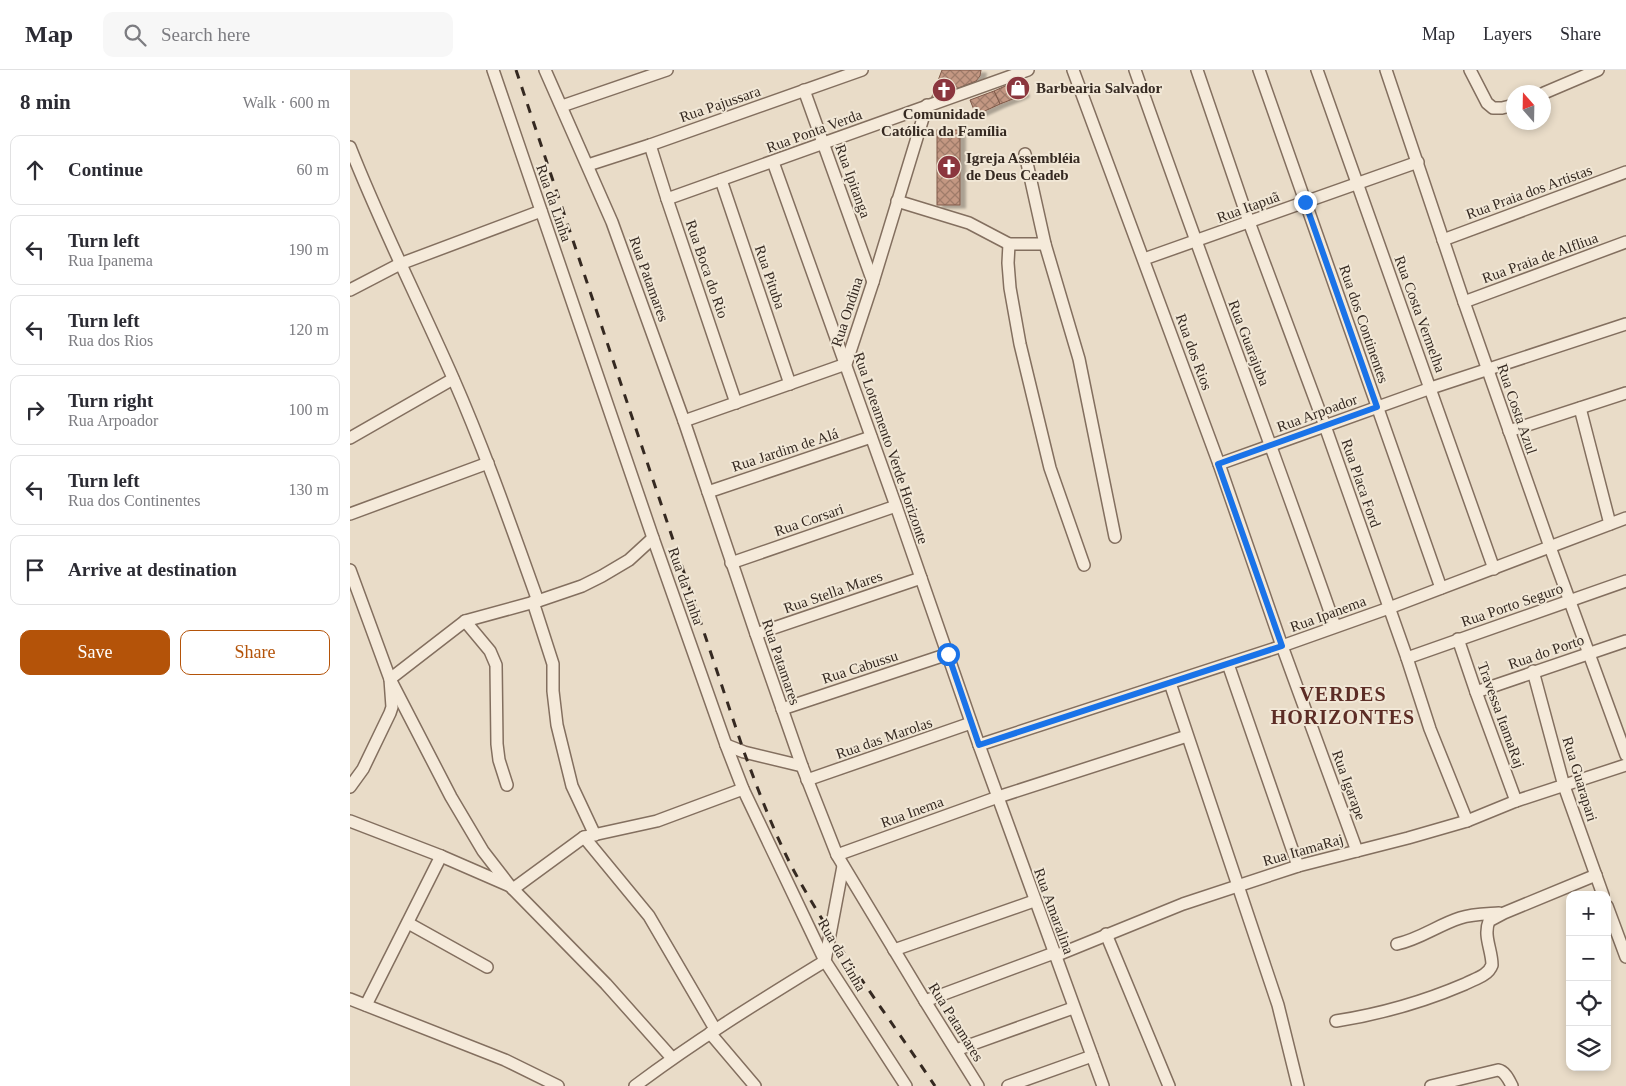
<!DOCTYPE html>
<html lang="en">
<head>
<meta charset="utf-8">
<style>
	:root { --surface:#fff; --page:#f7f7f7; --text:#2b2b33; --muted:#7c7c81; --line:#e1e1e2; --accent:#b45309 }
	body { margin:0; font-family:"Times New Roman",serif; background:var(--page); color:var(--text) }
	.controls { position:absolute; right:15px; bottom:15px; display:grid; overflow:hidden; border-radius:10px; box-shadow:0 2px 8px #0003 }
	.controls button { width:45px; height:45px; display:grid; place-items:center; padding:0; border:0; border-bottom:1px solid var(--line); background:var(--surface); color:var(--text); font:25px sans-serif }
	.compass { position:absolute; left:1156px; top:15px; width:45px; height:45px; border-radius:50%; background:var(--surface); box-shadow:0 2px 8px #0003; rotate:340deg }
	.stop { position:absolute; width:15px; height:15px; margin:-11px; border:4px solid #1a73e8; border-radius:50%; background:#fff }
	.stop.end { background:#1a73e8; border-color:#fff; box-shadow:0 1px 5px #0008 }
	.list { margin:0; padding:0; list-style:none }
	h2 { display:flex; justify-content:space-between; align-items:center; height:65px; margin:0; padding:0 20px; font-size:21px }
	h2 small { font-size:16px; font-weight:400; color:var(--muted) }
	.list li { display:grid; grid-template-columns:32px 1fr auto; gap:15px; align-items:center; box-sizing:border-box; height:70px; margin:0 10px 10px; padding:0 10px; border:1px solid var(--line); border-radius:10px }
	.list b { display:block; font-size:19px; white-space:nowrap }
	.list p { margin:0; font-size:16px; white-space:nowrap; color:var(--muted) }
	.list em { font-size:16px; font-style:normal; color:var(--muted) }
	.actions { display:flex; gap:10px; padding:15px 20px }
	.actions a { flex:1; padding:11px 0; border:1px solid var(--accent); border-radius:10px; text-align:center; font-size:18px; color:var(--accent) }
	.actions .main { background:var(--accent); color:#fff }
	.icon { flex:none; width:28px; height:28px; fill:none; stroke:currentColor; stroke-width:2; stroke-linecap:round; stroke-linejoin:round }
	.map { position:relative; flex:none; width:1276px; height:1016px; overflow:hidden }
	header { display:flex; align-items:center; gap:30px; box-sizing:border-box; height:70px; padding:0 25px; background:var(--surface); border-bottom:1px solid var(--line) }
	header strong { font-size:24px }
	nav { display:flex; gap:28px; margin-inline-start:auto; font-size:18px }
	.search { width:350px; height:45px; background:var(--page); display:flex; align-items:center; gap:12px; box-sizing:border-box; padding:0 18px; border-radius:10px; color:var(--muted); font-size:19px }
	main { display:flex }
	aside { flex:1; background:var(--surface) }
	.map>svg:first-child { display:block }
	.building { fill:url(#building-cross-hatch); stroke:#7f5948; filter:url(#shadow) }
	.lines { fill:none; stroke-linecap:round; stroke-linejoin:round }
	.street-casing { stroke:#836f5f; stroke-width:14 }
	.street { stroke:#f5eada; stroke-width:11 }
	.rail { stroke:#352921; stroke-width:3; stroke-dasharray:9 9; stroke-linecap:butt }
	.route { stroke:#1a73e8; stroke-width:6 }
	.labels { text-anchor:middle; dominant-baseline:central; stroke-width:4; stroke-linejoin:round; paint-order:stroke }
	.poi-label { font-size:15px; font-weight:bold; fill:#352921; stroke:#f1e7d6; text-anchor:start }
	.street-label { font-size:15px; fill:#352921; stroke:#f1e7d6 }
	.district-label { font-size:20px; font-weight:bold; letter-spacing:1px; fill:#5c2c25; stroke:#f1e7d6 }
</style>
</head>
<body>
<header>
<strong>Map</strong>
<div class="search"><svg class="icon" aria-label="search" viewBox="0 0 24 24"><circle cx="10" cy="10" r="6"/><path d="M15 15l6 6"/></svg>Search here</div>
<nav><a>Map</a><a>Layers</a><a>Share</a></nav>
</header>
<main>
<aside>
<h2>8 min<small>Walk · 600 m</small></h2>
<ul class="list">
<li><svg class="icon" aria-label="ahead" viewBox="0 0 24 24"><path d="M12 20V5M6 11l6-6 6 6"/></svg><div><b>Continue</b></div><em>60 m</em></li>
<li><svg class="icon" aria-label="left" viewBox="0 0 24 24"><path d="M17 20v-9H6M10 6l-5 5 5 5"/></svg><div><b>Turn left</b><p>Rua Ipanema</p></div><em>190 m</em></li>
<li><svg class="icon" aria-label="left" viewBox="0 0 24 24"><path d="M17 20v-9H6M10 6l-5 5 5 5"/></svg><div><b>Turn left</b><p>Rua dos Rios</p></div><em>120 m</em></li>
<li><svg class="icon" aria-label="right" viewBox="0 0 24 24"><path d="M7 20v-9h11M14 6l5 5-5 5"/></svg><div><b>Turn right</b><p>Rua Arpoador</p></div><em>100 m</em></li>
<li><svg class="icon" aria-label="left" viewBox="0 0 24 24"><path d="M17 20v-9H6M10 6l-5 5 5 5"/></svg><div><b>Turn left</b><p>Rua dos Continentes</p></div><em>130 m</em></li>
<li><svg class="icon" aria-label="arrive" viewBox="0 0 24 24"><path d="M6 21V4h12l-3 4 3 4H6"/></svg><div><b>Arrive at destination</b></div></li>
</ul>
<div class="actions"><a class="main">Save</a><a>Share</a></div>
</aside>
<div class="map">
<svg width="1276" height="1016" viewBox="0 0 1276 1016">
	<defs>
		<pattern id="building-cross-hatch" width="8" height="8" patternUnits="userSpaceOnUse" patternTransform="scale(1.25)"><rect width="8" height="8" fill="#c39782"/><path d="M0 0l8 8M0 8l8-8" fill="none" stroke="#9f7b6a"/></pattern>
		<filter id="shadow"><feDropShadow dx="5.5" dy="3" stdDeviation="1" flood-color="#0004"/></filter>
	</defs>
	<rect width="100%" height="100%" fill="#e9dcc8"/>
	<g class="building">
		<polygon points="592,0 631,0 630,6 626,11 581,29"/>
		<polygon points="669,10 674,24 668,27 662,13"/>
		<polygon points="662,13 668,27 650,34 644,21"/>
		<polygon points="644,21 650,34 626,45 620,30"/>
		<rect x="587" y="60" width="23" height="75"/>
	</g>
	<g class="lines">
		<g class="street-casing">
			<g id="street">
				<polyline points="143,0 303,468 376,675 393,719 475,891 556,1016"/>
				<polyline points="195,0 262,152 334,351 406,564 452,696 487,785 575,931 628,1016"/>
				<polyline points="723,0 869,394 932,576 1007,781"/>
				<path d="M785,0C850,186 920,370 985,556"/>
				<polyline points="847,0 899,152 975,356 1057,588 1080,659 1117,751"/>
				<polyline points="909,0 1091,518"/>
				<polyline points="967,0 1144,499"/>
				<polyline points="1036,0 1114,232 1200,477 1276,685"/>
				<polyline points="1120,0 1137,33 1143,38 1152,38 1164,35"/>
				<polyline points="454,20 523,212"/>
				<polyline points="1194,23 1248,0"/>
				<polyline points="212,36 317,0"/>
				<polyline points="300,75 317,129 386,333"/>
				<path d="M0,77C31,156 69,231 103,308C135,381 161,456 188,531"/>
				<polyline points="675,84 695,174 729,289 765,467"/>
				<polyline points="423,92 546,436 629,675 753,1016"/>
				<polyline points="238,95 300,75 512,0"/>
				<polyline points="371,110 440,314"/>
				<polyline points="317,129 678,0"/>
				<polyline points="547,131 619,153 659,174 695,174"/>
				<polyline points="1093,170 1276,102"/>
				<polyline points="659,174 658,193 660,218 670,274 700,398 734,495"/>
				<polyline points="794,189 1068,92"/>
				<polyline points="0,220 50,194 191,141"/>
				<polyline points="1114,232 1276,172"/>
				<polyline points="1230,338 1260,454"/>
				<polyline points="334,351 496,294 523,212 577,35"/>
				<polyline points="1159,361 1276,323"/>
				<polyline points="0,368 103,309"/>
				<polyline points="869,394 1081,318 1276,254"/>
				<polyline points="358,422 521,367"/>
				<polyline points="0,444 138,393"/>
				<polyline points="381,493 546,436"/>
				<polyline points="0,500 40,609 101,727 133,781 160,816"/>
				<polyline points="183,532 203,594 203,621 207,655 222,716 245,765"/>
				<polyline points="115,551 140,581 146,595 147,674 149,690 157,715"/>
				<polyline points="406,564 571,508"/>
				<polyline points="1108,569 1126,622 1166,731"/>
				<polyline points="1057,588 1276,511"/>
				<polyline points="878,594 948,796"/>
				<polyline points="1183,601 1214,716 1253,825"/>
				<polyline points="820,613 928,935 948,1016"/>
				<polyline points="1126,622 1276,571"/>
				<polyline points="432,639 598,584"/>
				<polyline points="376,675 394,682 452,696"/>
				<polyline points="629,675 932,576 1039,538 1276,448"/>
				<polyline points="457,710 621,653"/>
				<polyline points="0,717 13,699 40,643 42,637 40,609 115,551 188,531 232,516 252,506 279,490 303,468"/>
				<polyline points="0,751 91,786 160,816 256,914 322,988"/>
				<polyline points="234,767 299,846 365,959"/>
				<polyline points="487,785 648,727 837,666"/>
				<polyline points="163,819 234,767 307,751 393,719"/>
				<polyline points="1257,836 1276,887"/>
				<polyline points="58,853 137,897"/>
				<polyline points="756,864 819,1016"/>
				<path d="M1047,874C1070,869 1088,855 1110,848C1122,844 1136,844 1149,843"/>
				<polyline points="544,880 684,831"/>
				<polyline points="705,886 833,834 948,796 1058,768 1117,751 1166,731 1276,695"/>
				<polyline points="0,929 155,990 208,1016"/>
				<polyline points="575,931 704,883"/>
				<polyline points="16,935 91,786"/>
				<path d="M986,951C1031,944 1073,932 1115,914C1124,909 1138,906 1142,895C1142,880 1133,866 1139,851L1154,843L1246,805"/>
				<polyline points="360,963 405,1016"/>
				<polyline points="606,980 723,938"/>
				<path d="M285,1016C346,970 410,931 475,891L493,796"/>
				<polyline points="658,1016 742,986"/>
				<path d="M1081,1016L1148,1000C1155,1001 1159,1010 1162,1016"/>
			</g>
		</g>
		<use href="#street" class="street"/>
		<path class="rail" d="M166,0L394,682C409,722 424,763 444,801C485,876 537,945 585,1016"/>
	</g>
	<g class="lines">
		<polyline class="route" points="598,584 629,675 932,576 868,394 1027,337 955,132"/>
	</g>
	<defs>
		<g id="shop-disc" transform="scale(1.25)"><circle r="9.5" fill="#8b363e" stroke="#f1e7d6"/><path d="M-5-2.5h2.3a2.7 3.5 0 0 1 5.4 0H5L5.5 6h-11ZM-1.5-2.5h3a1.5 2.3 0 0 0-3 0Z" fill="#fff"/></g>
		<g id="church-disc" transform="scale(1.25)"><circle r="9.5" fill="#8b363e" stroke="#f1e7d6"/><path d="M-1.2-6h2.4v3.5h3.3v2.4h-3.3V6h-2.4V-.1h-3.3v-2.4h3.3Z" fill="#fff"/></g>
	</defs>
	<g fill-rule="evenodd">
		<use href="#shop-disc" x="668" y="18"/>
		<use href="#church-disc" x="594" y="20"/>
		<use href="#church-disc" x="599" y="97"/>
	</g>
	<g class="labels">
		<g class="poi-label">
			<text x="686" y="18">Barbearia Salvador</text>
			<text x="594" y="44" text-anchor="middle">Comunidade<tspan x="594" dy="17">Católica da Família</tspan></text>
			<text x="616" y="88">Igreja Assembléia<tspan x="616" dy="17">de Deus Ceadeb</tspan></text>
		</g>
		<g class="street-label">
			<text transform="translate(370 34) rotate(-19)">Rua Pajussara</text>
			<text transform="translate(464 61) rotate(-20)">Rua Ponta Verda</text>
			<text transform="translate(503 111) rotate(70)">Rua Ipitanga</text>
			<text transform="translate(1179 122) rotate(-20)">Rua Praia dos Artistas</text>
			<text transform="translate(204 133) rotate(71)">Rua da Linha</text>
			<text transform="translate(898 137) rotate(-20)">Rua Itapuã</text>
			<text transform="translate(1190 188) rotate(-20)">Rua Praia de Alfliua</text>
			<text transform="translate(357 199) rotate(71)">Rua Boca do Rio</text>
			<text transform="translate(420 207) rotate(71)">Rua Pituba</text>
			<text transform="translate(299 209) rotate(70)">Rua Patamares</text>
			<text transform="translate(497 242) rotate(-72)">Rua Ondina</text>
			<text transform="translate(1070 244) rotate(70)">Rua Costa Vermelha</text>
			<text transform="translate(1014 254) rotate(71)">Rua dos Continentes</text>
			<text transform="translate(899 273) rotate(69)">Rua Guarajuba</text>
			<text transform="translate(844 282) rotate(70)">Rua dos Rios</text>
			<text transform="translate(1167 339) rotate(71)">Rua Costa Azul</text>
			<text transform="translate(967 343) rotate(-20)">Rua Arpoador</text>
			<text transform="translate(541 378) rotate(71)">Rua Loteamento Verde Horizonte</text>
			<text transform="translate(435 380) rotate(-18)">Rua Jardim de Alá</text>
			<text transform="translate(1011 413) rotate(71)">Rua Placa Ford</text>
			<text transform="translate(459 450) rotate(-19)">Rua Corsari</text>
			<text transform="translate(336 516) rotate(71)">Rua da Linha</text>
			<text transform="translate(483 522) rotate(-19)">Rua Stella Mares</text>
			<text transform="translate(1162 535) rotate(-19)">Rua Porto Seguro</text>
			<text transform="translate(978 544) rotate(-20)">Rua Ipanema</text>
			<text transform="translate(1196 582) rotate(-19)">Rua do Porto</text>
			<text transform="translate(431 592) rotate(71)">Rua Patamares</text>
			<text transform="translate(510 597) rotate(-18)">Rua Cabussu</text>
			<text transform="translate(1151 645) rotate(70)">Travessa ItamaRaj</text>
			<text transform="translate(534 668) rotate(-19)">Rua das Marolas</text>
			<text transform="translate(1230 709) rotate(73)">Rua Guarapari</text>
			<text transform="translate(999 715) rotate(70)">Rua Igarape</text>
			<text transform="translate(562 742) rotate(-20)">Rua Inema</text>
			<text transform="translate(953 780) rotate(-16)">Rua ItamaRaj</text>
			<text transform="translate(704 841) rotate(70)">Rua Amaralina</text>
			<text transform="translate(492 885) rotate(60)">Rua da Linha</text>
			<text transform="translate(606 952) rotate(58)">Rua Patamares</text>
		</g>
		<g class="district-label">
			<text x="993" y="624">VERDES<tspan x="993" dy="23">HORIZONTES</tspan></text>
		</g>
	</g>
</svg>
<div class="controls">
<button>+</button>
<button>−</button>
<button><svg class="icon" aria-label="locate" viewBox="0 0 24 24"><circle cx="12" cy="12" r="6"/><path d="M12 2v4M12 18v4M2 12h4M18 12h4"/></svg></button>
<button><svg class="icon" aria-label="layers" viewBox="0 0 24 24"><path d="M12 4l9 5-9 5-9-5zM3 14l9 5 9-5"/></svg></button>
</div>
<svg class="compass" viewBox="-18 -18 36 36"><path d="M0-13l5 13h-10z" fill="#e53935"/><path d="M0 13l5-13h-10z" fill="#7c7c81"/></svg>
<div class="stop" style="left:598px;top:584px"></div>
<div class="stop end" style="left:955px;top:132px"></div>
</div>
</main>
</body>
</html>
